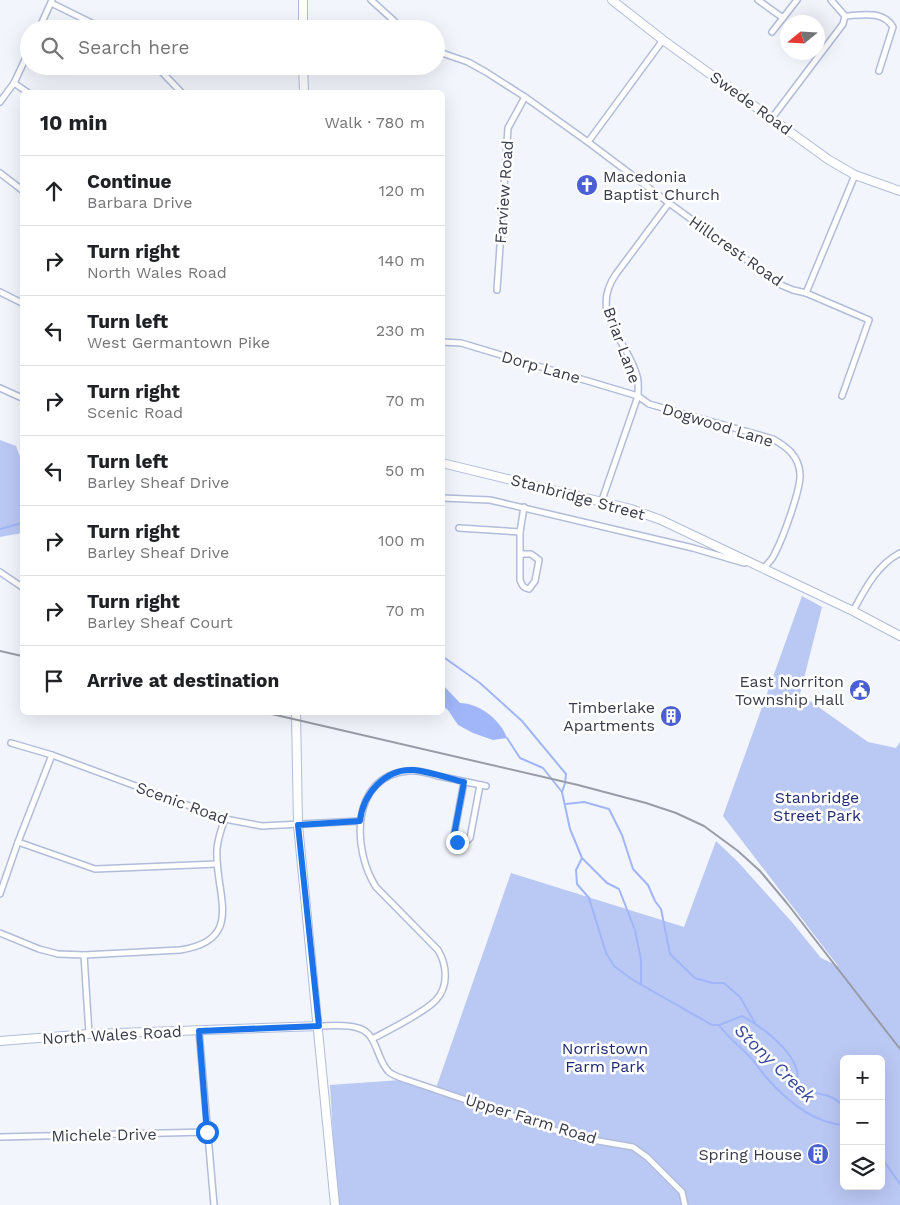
<!DOCTYPE html>
<html lang="en">
<head>
<meta charset="utf-8">
<style>
	:root { --surface:#fff; --page:#f2f2f2; --text:#202124; --muted:#757577; --line:#e0e0e0 }
	body { margin:0; font-family:"Work Sans",sans-serif; background:var(--page); color:var(--text) }
	.controls { position:absolute; right:15px; bottom:15px; display:grid; overflow:hidden; border-radius:8px; box-shadow:0 5px 20px #0002 }
	.controls button { width:45px; height:45px; display:grid; place-items:center; padding:0; border:0; border-bottom:1px solid var(--line); background:var(--surface); color:var(--text); font:25px sans-serif }
	.compass { position:absolute; left:780px; top:15px; width:45px; height:45px; border-radius:50%; background:var(--surface); box-shadow:0 5px 20px #0002; rotate:252deg }
	.stop { position:absolute; width:15px; height:15px; margin:-11px; border:4px solid #1a73e8; border-radius:50%; background:#fff }
	.stop.end { background:#1a73e8; border-color:#fff; box-shadow:0 1px 5px #0008 }
	.list { margin:0; padding:0; list-style:none }
	h2 { display:flex; justify-content:space-between; align-items:center; height:65px; margin:0; padding:0 20px; font-size:21px }
	h2 small { font-size:16px; font-weight:400; color:var(--muted) }
	.list li { display:grid; grid-template-columns:32px 1fr auto; gap:15px; align-items:center; box-sizing:border-box; height:70px; padding:0 20px; border-top:1px solid var(--line) }
	.list b { display:block; font-size:19px; white-space:nowrap }
	.list p { margin:0; font-size:16px; white-space:nowrap; color:var(--muted) }
	.list em { font-size:16px; font-style:normal; color:var(--muted) }
	.icon { flex:none; width:28px; height:28px; fill:none; stroke:currentColor; stroke-width:2; stroke-linecap:round; stroke-linejoin:round }
	.map { position:relative; flex:none; width:900px; height:1205px; overflow:hidden }
	.search { position:absolute; background:var(--surface); box-shadow:0 5px 20px #0002; left:20px; top:20px; width:425px; height:55px; display:flex; align-items:center; gap:12px; box-sizing:border-box; padding:0 18px; border-radius:28px; color:var(--muted); font-size:19px }
	.panel { position:absolute; background:var(--surface); box-shadow:0 5px 20px #0002; left:20px; top:90px; width:425px; height:625px; border-radius:8px }
	.map>svg:first-child { display:block }
	.green { fill:#bac8f4; fill-rule:evenodd }
	.water { fill:#a1b6f9 }
	.lines { fill:none; stroke-linecap:round; stroke-linejoin:round }
	.stream { stroke:#a1b6f9; stroke-width:2 }
	.street-casing { stroke:#b1bcdb; stroke-width:8 }
	.secondary-casing { stroke:#b1bcdb; stroke-width:10 }
	.primary-casing { stroke:#b1bcdb; stroke-width:10 }
	.street { stroke:#fff; stroke-width:5 }
	.secondary { stroke:#fff; stroke-width:8 }
	.primary { stroke:#fff; stroke-width:8 }
	.rail { stroke:#999ca6; stroke-width:2 }
	.route { stroke:#1a73e8; stroke-width:6 }
	.labels { text-anchor:middle; dominant-baseline:central; stroke-width:5; stroke-linejoin:round; paint-order:stroke }
	.street-label { font-size:16px; fill:#383c49; stroke:#fff }
	.poi-label { font-size:16px; fill:#383c49; stroke:#fff; text-anchor:end }
	.park-label { font-size:16px; fill:#1f2a75; stroke:#fff }
	.water-label { font-size:18px; font-style:italic; fill:#3a4b9a; stroke:#fff }
</style>
</head>
<body>
<div class="map">
<svg width="900" height="1205" viewBox="0 0 900 1205">
	<rect width="100%" height="100%" fill="#f2f5fb"/>
	<g class="green">
		<polygon points="0,440 16,446 22,462 22,533 0,537"/>
		<path d="M802,596L822,607L800,694L868,742L896,748L900,742V1205H337L330,1085L401,1080L435,1091L511,873L684,927L716,841L738,862L791,921L821,958L838,966L723,816ZM844,1059H881V1186H844Z"/>
	</g>
	<path class="water" d="M442,684L460,703C479,703 501,720 507,738L493,740L473,733L458,725L448,710L443,706Z"/>
	<g class="lines">
		<g class="stream">
			<polyline points="0,529 22,523"/>
			<path d="M442,656L480,683L522,721L566,774L565,783L562,792L570,829L582,858L576,870L577,884L589,898L606,953L614,966L633,980L712,1025H719L742,1016C761,1026 802,1056 797,1080L793,1082L790,1088C809,1095 829,1089 844,1107"/>
			<polyline points="507,738 520,758 543,768 562,792"/>
			<polyline points="566,804 584,802 609,809 622,835 633,869 648,885 655,901 661,909 670,954 695,978 712,983 724,983 740,997 755,1023"/>
			<polyline points="582,858 607,883 619,889 635,930 641,960 641,984"/>
			<path d="M719,1025C729,1039 738,1044 749,1056C755,1062 760,1070 766,1077C786,1100 813,1123 844,1125"/>
			<polyline points="881,1157 900,1184"/>
		</g>
		<g class="street-casing">
			<g id="street">
				<polyline points="371,0 403,29"/>
				<polyline points="758,0 783,18"/>
				<polyline points="51,3 104,29"/>
				<path d="M845,16C862,15 883,10 893,27L879,71"/>
				<polyline points="39,29 52,0"/>
				<polyline points="772,32 797,0"/>
				<polyline points="436,51 468,62 486,72 525,97 588,142 669,203 781,285 793,290 806,293 869,320 842,396"/>
				<polyline points="156,66 181,92"/>
				<polyline points="14,83 27,92"/>
				<polyline points="0,102 14,83 29,51"/>
				<polyline points="772,118 843,24 845,16 831,0"/>
				<polyline points="588,142 663,40"/>
				<polyline points="0,173 22,190"/>
				<polyline points="497,290 508,128 525,97"/>
				<polyline points="0,292 22,303"/>
				<polyline points="806,293 855,175"/>
				<path d="M442,342L461,343L638,396L649,404L773,439C787,447 799,456 800,474C801,489 783,538 775,553C773,559 768,563 764,568H762"/>
				<polyline points="0,388 22,398"/>
				<polyline points="442,498 490,500 693,548 744,563"/>
				<path d="M602,500L638,396C638,389 639,382 637,376C627,339 588,314 616,274L669,203"/>
				<polyline points="459,528 520,532"/>
				<path d="M521,554H531L539,560L535,581L529,589C523,588 522,585 520,580V532L524,507"/>
				<polyline points="0,572 22,587"/>
				<path d="M853,611C865,589 877,565 900,553"/>
				<polyline points="11,743 52,755 225,819 262,826 360,821"/>
				<polyline points="464,782 454,835 455,840 460,843 466,842 470,838 480,785"/>
				<polyline points="18,842 95,869 217,864"/>
				<polyline points="0,894 18,842 52,755"/>
				<path d="M0,933L39,949L58,954L84,955L180,950C247,940 214,893 217,849C218,838 221,829 225,819"/>
				<polyline points="84,955 89,1034"/>
				<path d="M319,1026C331,1026 346,1024 358,1028C378,1033 376,1060 389,1072C394,1076 401,1078 407,1080L575,1137L633,1147L647,1157L682,1192L685,1205"/>
				<polyline points="199,1031 214,1205"/>
				<path d="M372,1039C389,1030 424,1013 436,1000C449,986 447,965 438,950L376,887C352,850 350,776 408,771C418,770 428,773 438,776C454,779 470,783 486,786"/>
				<polyline points="0,1137 207,1132"/>
			</g>
		</g>
		<g class="secondary-casing">
			<g id="secondary">
				<polyline points="442,463 631,509 661,520 853,611 900,636"/>
				<polyline points="0,1041 89,1034 319,1026"/>
			</g>
		</g>
		<g class="primary-casing">
			<g id="primary">
				<polyline points="303,0 303,29"/>
				<polyline points="612,0 663,40 829,160 855,175 900,191"/>
				<polyline points="303,66 304,92"/>
				<polyline points="296,712 298,825 335,1205"/>
			</g>
		</g>
		<use href="#street" class="street"/>
		<use href="#secondary" class="secondary"/>
		<use href="#primary" class="primary"/>
		<g class="rail">
			<polyline points="0,651 22,656"/>
			<polyline points="263,712 578,785 646,803 676,813 704,826 738,851 760,871 786,902 900,1049"/>
		</g>
	</g>
	<g class="lines">
		<path class="route" d="M207,1132L199,1031L319,1026L298,825L360,821C363,794 385,768 414,770C431,772 448,778 464,782L454,835L457,842"/>
	</g>
	<defs>
		<g id="church-disc" transform="scale(1.125)"><circle r="9.5" fill="#495fd3" stroke="#fff"/><path d="M-1.2-6h2.4v3.5h3.3v2.4h-3.3V6h-2.4V-.1h-3.3v-2.4h3.3Z" fill="#fff"/></g>
		<g id="civic-disc" transform="scale(1.125)"><circle r="9.5" fill="#495fd3" stroke="#fff"/><path d="M-.6-6.5H3V-4.5H.6V-3L4-1V1h2V6H-6V1h2V-1L-.6-3ZM-1.2 2.5V6h2.4V2.5Z" fill="#fff"/></g>
		<g id="building-disc" transform="scale(1.125)"><circle r="9.5" fill="#495fd3" stroke="#fff"/><path d="M-4-6H4V6H1V3H-1V6H-4ZM-2.5-4.3h1.7v1.8h-1.7ZM.8-4.3h1.7v1.8H.8ZM-2.5-1h1.7V.8h-1.7ZM.8-1h1.7V.8H.8Z" fill="#fff"/></g>
	</defs>
	<g fill-rule="evenodd">
		<use href="#church-disc" x="587" y="185"/>
		<use href="#civic-disc" x="860" y="690"/>
		<use href="#building-disc" x="671" y="716"/>
		<use href="#building-disc" x="818" y="1154"/>
	</g>
	<g class="labels">
		<g class="street-label">
			<text transform="translate(751 103) rotate(36)">Swede Road</text>
			<text transform="translate(504 192) rotate(-86)">Farview Road</text>
			<text transform="translate(736 251) rotate(35)">Hillcrest Road</text>
			<text transform="translate(622 345) rotate(70)">Briar Lane</text>
			<text transform="translate(541 367) rotate(16)">Dorp Lane</text>
			<text transform="translate(718 425) rotate(17)">Dogwood Lane</text>
			<text transform="translate(578 497) rotate(15)">Stanbridge Street</text>
			<text transform="translate(182 803) rotate(20)">Scenic Road</text>
			<text transform="translate(112 1035) rotate(-3)">North Wales Road</text>
			<text transform="translate(531 1119) rotate(17)">Upper Farm Road</text>
			<text transform="translate(104 1135) rotate(-1)">Michele Drive</text>
		</g>
		<g class="poi-label">
			<text x="603" y="176" text-anchor="start">Macedonia<tspan x="603" dy="18">Baptist Church</tspan></text>
			<text x="844" y="681">East Norriton<tspan x="844" dy="18">Township Hall</tspan></text>
			<text x="655" y="707">Timberlake<tspan x="655" dy="18">Apartments</tspan></text>
			<text x="802" y="1154">Spring House</text>
		</g>
		<g class="park-label">
			<text x="817" y="797">Stanbridge<tspan x="817" dy="18">Street Park</tspan></text>
			<text x="605" y="1048">Norristown<tspan x="605" dy="18">Farm Park</tspan></text>
		</g>
		<g class="water-label">
			<text transform="translate(775 1063) rotate(44)">Stony Creek</text>
		</g>
	</g>
</svg>
<div class="controls">
<button>+</button>
<button>−</button>
<button><svg class="icon" aria-label="layers" viewBox="0 0 24 24"><path d="M12 4l9 5-9 5-9-5zM3 14l9 5 9-5"/></svg></button>
</div>
<svg class="compass" viewBox="-18 -18 36 36"><path d="M0-13l5 13h-10z" fill="#e53935"/><path d="M0 13l5-13h-10z" fill="#757577"/></svg>
<div class="stop" style="left:207px;top:1132px"></div>
<div class="stop end" style="left:457px;top:842px"></div>
<div class="search"><svg class="icon" aria-label="search" viewBox="0 0 24 24"><circle cx="10" cy="10" r="6"/><path d="M15 15l6 6"/></svg>Search here</div>
<section class="panel">
<h2>10 min<small>Walk · 780 m</small></h2>
<ul class="list">
<li><svg class="icon" aria-label="ahead" viewBox="0 0 24 24"><path d="M12 20V5M6 11l6-6 6 6"/></svg><div><b>Continue</b><p>Barbara Drive</p></div><em>120 m</em></li>
<li><svg class="icon" aria-label="right" viewBox="0 0 24 24"><path d="M7 20v-9h11M14 6l5 5-5 5"/></svg><div><b>Turn right</b><p>North Wales Road</p></div><em>140 m</em></li>
<li><svg class="icon" aria-label="left" viewBox="0 0 24 24"><path d="M17 20v-9H6M10 6l-5 5 5 5"/></svg><div><b>Turn left</b><p>West Germantown Pike</p></div><em>230 m</em></li>
<li><svg class="icon" aria-label="right" viewBox="0 0 24 24"><path d="M7 20v-9h11M14 6l5 5-5 5"/></svg><div><b>Turn right</b><p>Scenic Road</p></div><em>70 m</em></li>
<li><svg class="icon" aria-label="left" viewBox="0 0 24 24"><path d="M17 20v-9H6M10 6l-5 5 5 5"/></svg><div><b>Turn left</b><p>Barley Sheaf Drive</p></div><em>50 m</em></li>
<li><svg class="icon" aria-label="right" viewBox="0 0 24 24"><path d="M7 20v-9h11M14 6l5 5-5 5"/></svg><div><b>Turn right</b><p>Barley Sheaf Drive</p></div><em>100 m</em></li>
<li><svg class="icon" aria-label="right" viewBox="0 0 24 24"><path d="M7 20v-9h11M14 6l5 5-5 5"/></svg><div><b>Turn right</b><p>Barley Sheaf Court</p></div><em>70 m</em></li>
<li><svg class="icon" aria-label="arrive" viewBox="0 0 24 24"><path d="M6 21V4h12l-3 4 3 4H6"/></svg><div><b>Arrive at destination</b></div></li>
</ul>
</section>
</div>
</body>
</html>
